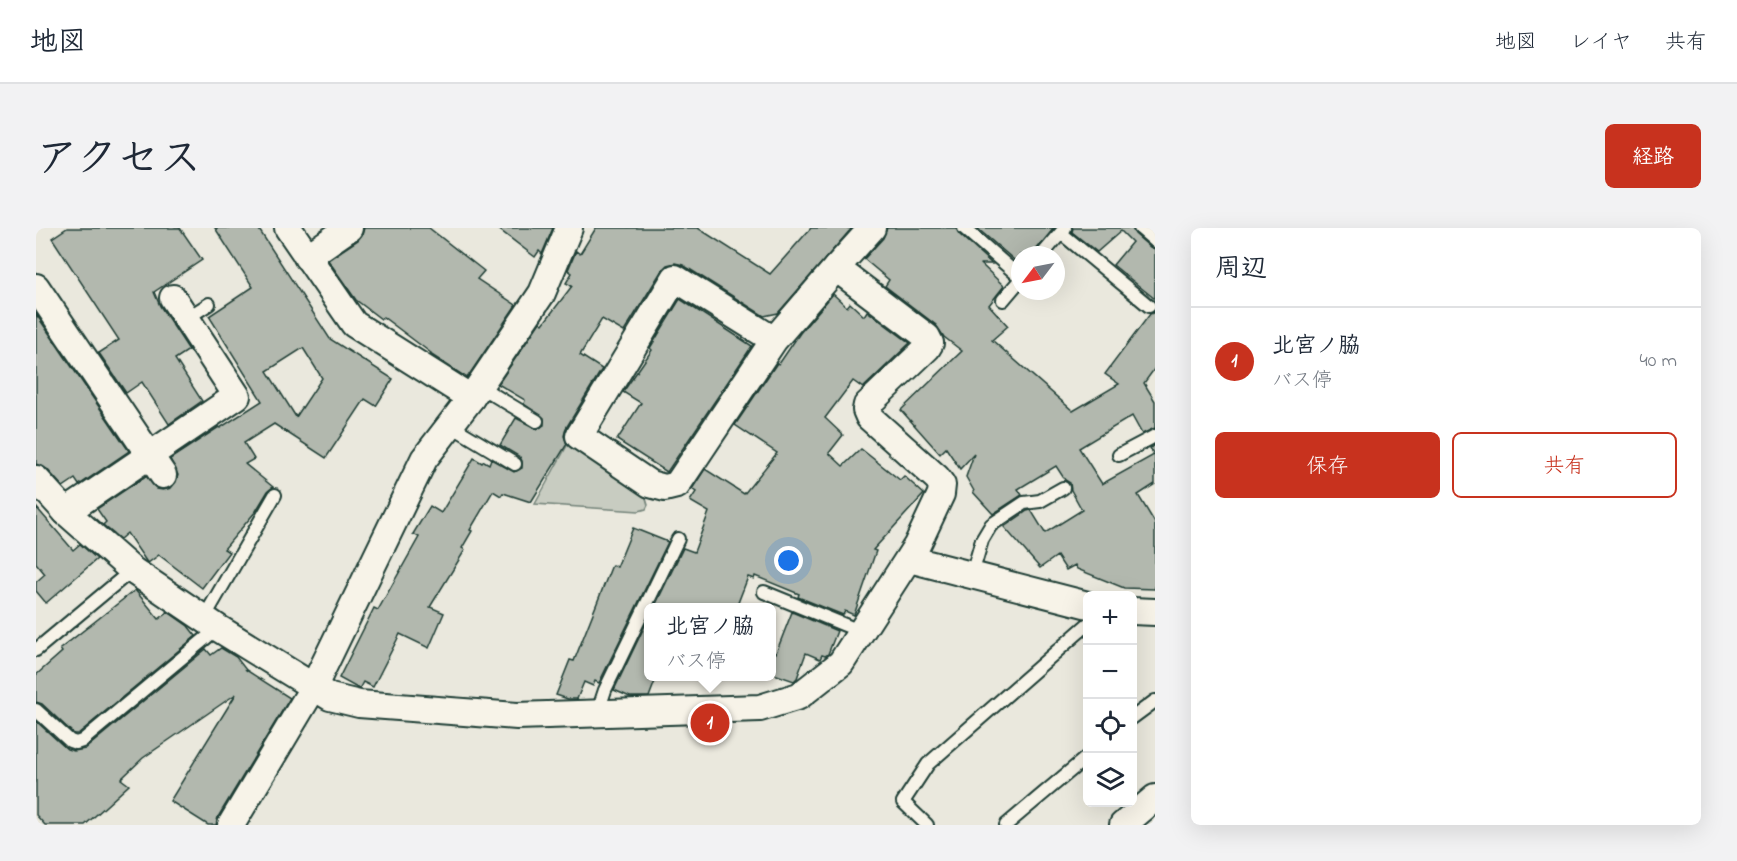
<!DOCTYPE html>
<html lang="ja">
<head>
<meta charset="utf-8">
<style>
	:root { --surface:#fff; --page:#f2f2f3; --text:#1f2937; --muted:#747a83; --line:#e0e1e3; --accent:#c8321e }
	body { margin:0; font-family:"Indie Flower","Klee One",sans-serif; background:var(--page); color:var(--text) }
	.controls { position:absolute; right:18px; bottom:18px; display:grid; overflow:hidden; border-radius:9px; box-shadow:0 6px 24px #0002 }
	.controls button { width:54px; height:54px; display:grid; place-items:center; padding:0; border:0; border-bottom:2px solid var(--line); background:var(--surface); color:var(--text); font:30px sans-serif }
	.compass { position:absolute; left:975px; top:18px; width:54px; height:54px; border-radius:50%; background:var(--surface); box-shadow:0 6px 24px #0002; rotate:238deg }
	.you { position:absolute; left:753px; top:333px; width:21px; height:21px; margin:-15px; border:4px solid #fff; border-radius:50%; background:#1a73e8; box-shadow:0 0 0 9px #1a73e833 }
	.badge { display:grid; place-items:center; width:39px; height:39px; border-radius:50%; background:var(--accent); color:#fff; font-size:20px; font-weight:700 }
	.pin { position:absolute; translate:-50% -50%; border:3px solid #fff; box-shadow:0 2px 6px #0006 }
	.popup { position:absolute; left:608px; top:375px; width:132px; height:78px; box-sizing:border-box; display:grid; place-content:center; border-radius:9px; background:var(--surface); filter:drop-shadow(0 2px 4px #0005); font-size:20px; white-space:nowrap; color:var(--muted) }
	.popup b { font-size:22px; color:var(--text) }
	.popup::after { content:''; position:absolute; left:50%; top:100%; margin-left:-12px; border:12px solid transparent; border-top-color:var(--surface) }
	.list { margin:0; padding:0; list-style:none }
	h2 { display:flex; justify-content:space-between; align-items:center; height:78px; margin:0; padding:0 24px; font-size:26px }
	h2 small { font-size:20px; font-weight:400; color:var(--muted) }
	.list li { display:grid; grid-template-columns:39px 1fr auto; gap:18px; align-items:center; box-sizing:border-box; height:108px; padding:0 24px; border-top:2px solid var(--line) }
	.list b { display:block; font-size:22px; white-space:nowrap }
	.list p { margin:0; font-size:20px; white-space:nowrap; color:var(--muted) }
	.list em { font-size:20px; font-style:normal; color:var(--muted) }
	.actions { display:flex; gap:12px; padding:18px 24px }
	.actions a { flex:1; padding:14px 0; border:2px solid var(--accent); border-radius:9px; text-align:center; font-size:21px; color:var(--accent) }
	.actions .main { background:var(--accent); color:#fff }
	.icon { flex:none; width:33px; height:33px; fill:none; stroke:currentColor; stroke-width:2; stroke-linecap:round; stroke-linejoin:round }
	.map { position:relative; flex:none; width:1119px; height:597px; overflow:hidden; border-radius:9px }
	header { display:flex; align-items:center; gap:36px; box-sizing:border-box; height:84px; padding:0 30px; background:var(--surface); border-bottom:2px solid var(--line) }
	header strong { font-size:28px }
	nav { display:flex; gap:33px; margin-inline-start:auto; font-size:21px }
	.intro { display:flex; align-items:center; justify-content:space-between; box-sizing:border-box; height:144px; padding:0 36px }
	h1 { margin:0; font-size:42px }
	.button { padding:15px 27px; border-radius:9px; background:var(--accent); color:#fff; font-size:21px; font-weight:700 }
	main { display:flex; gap:36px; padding:0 36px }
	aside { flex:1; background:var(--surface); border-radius:9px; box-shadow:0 6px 24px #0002 }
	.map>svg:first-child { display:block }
	.green { fill:#c8ccc1; stroke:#74847a; stroke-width:1.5 }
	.building { fill:#b2b8ae; stroke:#1f3d34; stroke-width:1.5; fill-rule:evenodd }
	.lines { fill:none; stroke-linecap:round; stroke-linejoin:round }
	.lane-casing { stroke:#1f3d34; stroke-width:16 }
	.street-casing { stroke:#1f3d34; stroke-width:30 }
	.lane { stroke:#f7f3e8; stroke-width:12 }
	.street { stroke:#f7f3e8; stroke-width:26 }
</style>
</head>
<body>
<header>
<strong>地図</strong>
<nav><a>地図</a><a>レイヤ</a><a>共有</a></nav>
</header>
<div class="intro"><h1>アクセス</h1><a class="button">経路</a></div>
<main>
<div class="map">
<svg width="1119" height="597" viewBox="0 0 1119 597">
	<rect width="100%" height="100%" fill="#eae8dd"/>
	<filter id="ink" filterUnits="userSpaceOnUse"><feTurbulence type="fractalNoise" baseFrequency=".0167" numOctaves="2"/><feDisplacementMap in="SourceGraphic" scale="12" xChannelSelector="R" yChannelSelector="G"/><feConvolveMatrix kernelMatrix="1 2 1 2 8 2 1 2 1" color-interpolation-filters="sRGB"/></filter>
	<g filter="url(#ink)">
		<polygon class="green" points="532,216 609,267 612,277 610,281 603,283 499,276"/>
		<g class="building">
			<polygon points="31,0 144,0 166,32 118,64 124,78 153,122 139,131 166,173 133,196 106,154 90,165 63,125 83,112 16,10"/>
			<path d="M179,0H222L294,111L357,151L340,178L329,171L290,230L238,196L208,215L218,231L209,236L237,259L232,263L220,283L188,321L193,324L166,360L123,327L112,335L110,333L91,305L84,311L67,297L70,294L61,281L110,248L121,261L127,262L135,260L140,254L142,247L134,231L183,199L184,200L226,173L173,88L217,59ZM267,120L286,150L260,189L231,143Z"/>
			<polygon points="328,0 393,0 448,43 441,51 480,77 431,150 394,126 395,125 347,89 345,91 320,72 292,32 322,12 326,7"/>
			<polygon points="461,0 517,0 506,26 503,23 499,29"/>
			<polygon points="560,0 662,0 734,46 775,0 816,0 742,85 728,88 647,37 639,35 631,37 626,42 588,104 566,91 544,127 566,141 530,200 528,208 531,216 495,274 467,265 465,268 457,263 434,302 436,303 426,320 429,322 394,379 408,385 393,420 364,406 337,459 327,454 323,461 303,450 338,380 342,382 383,309 377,306 394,278 405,285 438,230 446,235 448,233 453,236 455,231 478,244 486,240 486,233 484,229 464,217 480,190 501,201 508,197 508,190 488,176 489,172 462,156 504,94 507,96 536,58 530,55 536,45 532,42 540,23 544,26"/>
			<polygon points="851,0 920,0 923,6 956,36 945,36 968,58 953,77 972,98 956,112 1037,183 1083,156 1069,146 1114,86 1119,84 1119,140 1108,155 1119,173 1119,200 1106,206 1096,188 1043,220 1066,256 1118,227 1114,220 1119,217 1119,256 1102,267 1119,295 1119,361 1088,360 1041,341 1039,337 1030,342 1021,328 1004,340 968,299 991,283 995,282 1009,305 1046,282 1035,262 1034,255 1029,252 1020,238 982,261 986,267 957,286 937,264 938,263 930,249 938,226 924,241 910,220 904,226 865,182 926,123 908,109 900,97 849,58 853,52 828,31 847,10"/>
			<polygon points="941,0 1018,0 1000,22 998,27 984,27 984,37"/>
			<polygon points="1037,0 1096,0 1099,6 1114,19 1119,21 1119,71 1077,37 1096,14 1085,3 1061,24 1036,4"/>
			<polygon points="797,66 811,79 814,75 828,88 831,83 874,115 827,160 817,153 789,190 807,207 793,225 807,238 825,221 864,252 868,248 888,266 837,322 840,323 818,387 809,383 807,387 762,369 763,366 719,348 718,351 712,349 700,380 618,380 647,320 658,324 673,284 654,273 660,264 656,261 669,241 708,266 741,225 699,197 741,135 743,136 764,105"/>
			<polygon points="644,71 716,118 631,244 581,212 605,175 587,164 616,122 614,120"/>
			<polygon points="0,86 93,223 43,257 39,251 27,259 11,241 0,236"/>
			<polygon points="0,279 37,322 44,316 61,331 10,375 0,363 0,354 9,346 0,335"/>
			<polygon points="597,300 632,314 563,455 559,453 557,458 548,454 541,471 532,471 520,467 534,432 538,433 576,337 581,339"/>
			<polygon points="99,362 123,391 132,384 152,398 160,408 42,506 38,506 6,476 0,474 0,447 26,424 24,421"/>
			<polygon points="756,384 801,403 792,426 789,428 786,427 784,431 770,425 761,450 758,453 735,445 735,423 740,425"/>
			<polygon points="612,391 612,448 621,448 613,469 594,469 578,462"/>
			<polygon points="185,420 200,429 210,442 254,470 182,589 180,597 172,597 134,573 200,466 107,530 85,551 93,557 49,597 9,597 0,587 0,493 31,521 38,523 49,521 170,421 175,427"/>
		</g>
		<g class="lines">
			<g class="lane-casing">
				<g id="lane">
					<polyline points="928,0 984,49"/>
					<polyline points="1104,0 1119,13"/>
					<polyline points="1025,5 1113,78"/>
					<polyline points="1006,27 1029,0"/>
					<polyline points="967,72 984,52"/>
					<polyline points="151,90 173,76"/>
					<polyline points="443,158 501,193"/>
					<polyline points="414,197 479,236"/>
					<polyline points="1083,227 1119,208"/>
					<polyline points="936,346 946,312 955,297 988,275 1004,273 1027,260"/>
					<polyline points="728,364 826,404"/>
					<polyline points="168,390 239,267"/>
					<polyline points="0,422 96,342"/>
					<polyline points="0,482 34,513 40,515 46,513 182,400"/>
					<polyline points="561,486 569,462 642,311"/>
					<polyline points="1096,490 1119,473"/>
					<polyline points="891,597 867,574 892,536 1052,396"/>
					<polyline points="970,597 1052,528"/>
				</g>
			</g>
			<g class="street-casing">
				<g id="street">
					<polyline points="252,0 318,96 435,170"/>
					<polyline points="271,29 313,0"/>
					<polyline points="0,59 127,247"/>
					<polyline points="738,112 639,50 543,208 614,256 629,260 641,257 738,112 800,40"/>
					<polyline points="0,251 30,284 96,342 182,400 294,469 323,476 481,488 724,480 763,468 805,435 881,317 905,266 906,257 901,250 833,189 830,182 831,177 891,120 894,115 891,109 800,40 836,0"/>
					<polyline points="30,284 201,168 137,70"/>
					<polyline points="873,331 1052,377"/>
					<polyline points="1096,383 1119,384"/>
					<polyline points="195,597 277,460 388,231 435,170 506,65 533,0"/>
					<polyline points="1087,597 1119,570"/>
				</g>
			</g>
			<use href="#lane" class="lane"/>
			<use href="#street" class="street"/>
		</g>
	</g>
</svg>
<div class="controls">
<button>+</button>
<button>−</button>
<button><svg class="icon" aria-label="locate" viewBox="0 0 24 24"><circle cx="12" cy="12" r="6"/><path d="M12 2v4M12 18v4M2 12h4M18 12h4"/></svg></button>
<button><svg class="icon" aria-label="layers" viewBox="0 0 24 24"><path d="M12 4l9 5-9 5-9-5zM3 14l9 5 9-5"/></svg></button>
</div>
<svg class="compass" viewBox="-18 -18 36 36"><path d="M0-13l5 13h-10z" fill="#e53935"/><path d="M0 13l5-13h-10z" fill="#747a83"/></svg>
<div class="you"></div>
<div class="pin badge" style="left:674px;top:495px">1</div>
<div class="popup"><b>北宮ノ脇</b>バス停</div>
</div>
<aside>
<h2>周辺<small></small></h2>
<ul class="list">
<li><span class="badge">1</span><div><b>北宮ノ脇</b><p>バス停</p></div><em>40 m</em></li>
</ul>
<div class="actions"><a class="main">保存</a><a>共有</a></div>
</aside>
</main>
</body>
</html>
